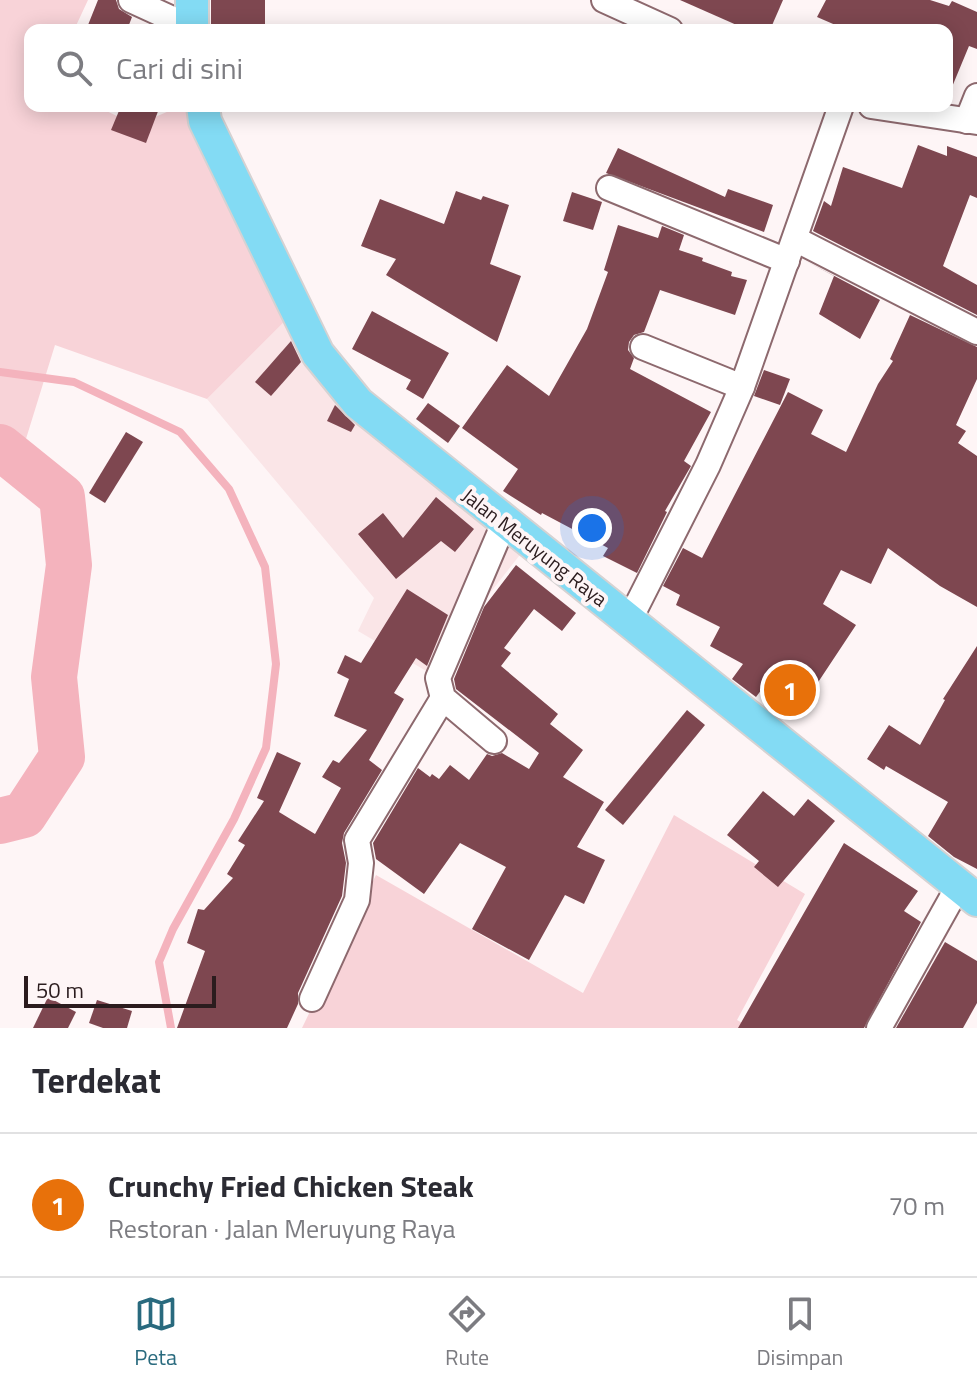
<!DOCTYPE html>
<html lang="id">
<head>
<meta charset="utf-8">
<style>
	:root { --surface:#fff; --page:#f7f7f7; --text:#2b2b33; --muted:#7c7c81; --line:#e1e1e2; --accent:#296a7e }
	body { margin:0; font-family:"Titillium Web",sans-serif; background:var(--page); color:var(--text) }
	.scale { position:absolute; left:24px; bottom:20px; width:192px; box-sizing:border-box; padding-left:8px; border:4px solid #2b1c1e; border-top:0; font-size:22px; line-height:28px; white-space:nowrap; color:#2b1c1e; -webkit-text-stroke:6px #fef5f6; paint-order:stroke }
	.you { position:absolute; left:592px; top:528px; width:28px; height:28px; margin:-20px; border:6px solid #fff; border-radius:50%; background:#1a73e8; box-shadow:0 0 0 12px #1a73e833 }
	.badge { display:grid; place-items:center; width:52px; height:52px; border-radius:50%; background:var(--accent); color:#fff; font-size:26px; font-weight:700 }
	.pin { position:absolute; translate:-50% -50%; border:4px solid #fff; box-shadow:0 2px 8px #0006 }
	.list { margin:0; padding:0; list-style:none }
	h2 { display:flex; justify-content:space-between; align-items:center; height:104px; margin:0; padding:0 32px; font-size:34px }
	h2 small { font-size:26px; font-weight:400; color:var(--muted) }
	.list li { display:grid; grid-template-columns:52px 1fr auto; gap:24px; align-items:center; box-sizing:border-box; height:144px; padding:0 32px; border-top:2px solid var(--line) }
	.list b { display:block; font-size:30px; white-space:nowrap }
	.list p { margin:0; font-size:26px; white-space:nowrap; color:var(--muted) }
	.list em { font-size:26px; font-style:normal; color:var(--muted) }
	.icon { flex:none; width:44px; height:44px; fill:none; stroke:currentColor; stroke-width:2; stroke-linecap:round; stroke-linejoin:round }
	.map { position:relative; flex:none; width:977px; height:1028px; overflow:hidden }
	.search { position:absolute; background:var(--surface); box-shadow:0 4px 20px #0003; left:24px; right:24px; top:24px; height:88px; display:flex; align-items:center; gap:20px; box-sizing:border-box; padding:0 28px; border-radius:16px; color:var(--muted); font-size:30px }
	.sheet { height:248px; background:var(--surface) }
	nav { display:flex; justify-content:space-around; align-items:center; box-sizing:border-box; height:112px; border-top:2px solid var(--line); background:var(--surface); font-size:22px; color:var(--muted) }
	nav a { display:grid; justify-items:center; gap:4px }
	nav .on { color:var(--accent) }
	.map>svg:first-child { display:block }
	.built { fill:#fae5e7 }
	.green { fill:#f8d3d8 }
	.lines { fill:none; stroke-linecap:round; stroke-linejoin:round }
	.stream { stroke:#f4b3bd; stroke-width:8 }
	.river { stroke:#f4b3bd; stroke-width:46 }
	.building { fill:#7e4750 }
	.minor-casing { stroke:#8d696e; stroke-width:28 }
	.major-casing { stroke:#d5d2d2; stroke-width:36 }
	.minor { stroke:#fff; stroke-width:24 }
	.major { stroke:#83dbf4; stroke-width:32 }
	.labels { text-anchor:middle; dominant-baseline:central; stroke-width:8; stroke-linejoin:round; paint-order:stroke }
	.street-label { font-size:20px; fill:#2b1c1e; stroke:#fef5f6 }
</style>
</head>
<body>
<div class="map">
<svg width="977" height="1028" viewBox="0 0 977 1028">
	<rect width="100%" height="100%" fill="#fef5f6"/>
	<polygon class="built" points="289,317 386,419 534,537 428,672 358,631 374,598 207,399"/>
	<g class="green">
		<polygon points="0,0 88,0 74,30 30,30 30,106 96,106 136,125 181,106 189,106 289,317 207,399 55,345 21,455 0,448"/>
		<polygon points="674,815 805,894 737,1020 751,1028 302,1028 376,875 583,993"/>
	</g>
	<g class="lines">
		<polyline class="stream" points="0,372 74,382 180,432 229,489 265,567 276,664 266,748 234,819 173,929 159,962 171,1028"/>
		<polyline class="river" points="0,447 62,497 69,565 54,677 62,757 24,815 0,821"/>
	</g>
	<g class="building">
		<polygon points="98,0 116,0 119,9 132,17 127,30 86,30"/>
		<rect x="211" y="0" width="54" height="30"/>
		<polygon points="680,0 783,0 770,30 748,30"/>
		<polygon points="826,0 930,0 949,6 952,1 977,12 977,49 969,46 947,99 947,30 847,30 817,17"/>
		<polygon points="121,106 160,106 146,143 111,130"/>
		<polygon points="918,145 947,156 947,146 977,157 977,198 970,195 943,266 977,285 977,315 813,231 824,201 831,206 843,167 902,188"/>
		<polygon points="618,148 725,197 728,189 773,205 764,232 606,173"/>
		<polygon points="456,191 481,200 483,196 509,205 490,264 521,276 497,342 386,275 396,259 361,246 380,199 444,224"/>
		<polygon points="572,192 602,202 593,230 563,221"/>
		<polygon points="618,225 658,238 662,226 684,235 679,250 703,258 702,261 732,272 731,276 747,280 735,315 660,290 644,332 634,335 629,342 628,350 634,358 630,369 711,412 684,461 691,466 665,511 667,512 637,573 603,556 608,548 542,513 541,515 503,491 518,469 462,428 507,365 549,396 587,329 608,272 604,270"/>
		<polygon points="804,260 880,300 860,339 819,314 834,276"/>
		<polygon points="372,311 449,353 423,399 406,389 411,380 352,349"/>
		<polygon points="910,315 977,347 977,379 956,425 966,431 958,443 977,456 977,607 940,586 888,548 871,584 841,570 823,604 856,625 799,711 762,689 756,697 732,679 743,664 710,646 720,627 676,605 680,595 663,586 683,548 702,558 788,392 823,410 811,434 846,452 878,384 893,361 890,359"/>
		<polygon points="291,341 301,362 271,396 255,382"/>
		<polygon points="764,370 790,379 780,405 754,396"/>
		<polygon points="428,403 460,426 448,443 416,419"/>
		<polygon points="335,405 355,425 351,432 327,421"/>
		<polygon points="126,432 143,442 105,503 89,493"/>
		<polygon points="436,497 474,529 455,552 441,541 396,579 358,534 383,513 403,538"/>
		<polygon points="516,565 576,613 562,631 534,609 504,648 511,653 501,666 558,714 550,724 583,750 563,777 604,802 577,847 605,860 584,904 565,895 529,960 472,929 506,867 460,843 424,894 376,859 373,843 418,768 430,777 432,774 439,779 450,765 469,780 487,754 492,756 502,753 529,769 539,753 456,689 454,679 484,607"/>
		<polygon points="407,589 448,615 427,666 416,658 394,693 404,699 369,760 382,770 344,833 342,843 346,863 342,896 298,993 298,1004 287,1028 177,1028 205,951 187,943 198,909 204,910 233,878 227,874 245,845 238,841 264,801 257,798 277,752 301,763 279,812 315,834 341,788 322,777 333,760 339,763 367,730 334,716 349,679 337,673 345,655 361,663"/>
		<polygon points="977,646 977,869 954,857 928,836 948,802 886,766 884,770 867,759 889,725 920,745 945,700 943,699"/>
		<polygon points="687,710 705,725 623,825 605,810"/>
		<polygon points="763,791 794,816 808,799 835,821 778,887 754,867 759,861 727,835"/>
		<polygon points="844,843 918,891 904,911 921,922 864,1028 738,1028"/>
		<polygon points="945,942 977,961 977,1003 963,1028 896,1028"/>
		<polygon points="48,997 76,1012 68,1028 33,1028"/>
		<polygon points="97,1000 132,1011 127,1028 103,1028 89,1023"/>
	</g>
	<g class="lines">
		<g class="minor-casing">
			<g id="minor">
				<polyline points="131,0 192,28"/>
				<polyline points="604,0 670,30"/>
				<polyline points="871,106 977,122"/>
				<polyline points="967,121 977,96"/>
				<polyline points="609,188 787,261"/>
				<polyline points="795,239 977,332"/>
				<polyline points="643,347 742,387"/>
				<polyline points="629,621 708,465 742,387 841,106"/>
				<polyline points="494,741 443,698 438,678 504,523"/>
				<polyline points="312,999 357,900 361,863 357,840 443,698"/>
				<polyline points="879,1028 959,885"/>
			</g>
		</g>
		<g class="major-casing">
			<g id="major">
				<polyline points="192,0 192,30"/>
				<polyline points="203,106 205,121 318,354 358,403 977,900"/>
			</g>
		</g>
		<use href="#minor" class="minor"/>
		<use href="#major" class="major"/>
	</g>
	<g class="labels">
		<g class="street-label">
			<text transform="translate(535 547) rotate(38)">Jalan Meruyung Raya</text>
		</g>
	</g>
</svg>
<div class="scale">50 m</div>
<div class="you"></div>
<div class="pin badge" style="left:790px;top:690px;background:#e8710a">1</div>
<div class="search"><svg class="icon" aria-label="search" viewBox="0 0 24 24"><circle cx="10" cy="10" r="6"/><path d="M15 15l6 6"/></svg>Cari di sini</div>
</div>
<section class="sheet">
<h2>Terdekat<small></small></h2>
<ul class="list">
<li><span class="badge" style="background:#e8710a">1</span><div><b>Crunchy Fried Chicken Steak</b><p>Restoran · Jalan Meruyung Raya</p></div><em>70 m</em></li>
</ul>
</section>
<nav>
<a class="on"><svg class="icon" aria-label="map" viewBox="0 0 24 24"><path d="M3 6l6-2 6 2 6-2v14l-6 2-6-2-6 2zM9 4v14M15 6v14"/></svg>Peta</a>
<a><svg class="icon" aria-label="directions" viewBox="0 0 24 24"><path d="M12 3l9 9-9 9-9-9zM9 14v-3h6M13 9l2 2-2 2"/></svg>Rute</a>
<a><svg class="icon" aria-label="saved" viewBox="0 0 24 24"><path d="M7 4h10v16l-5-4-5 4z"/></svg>Disimpan</a>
</nav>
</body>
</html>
